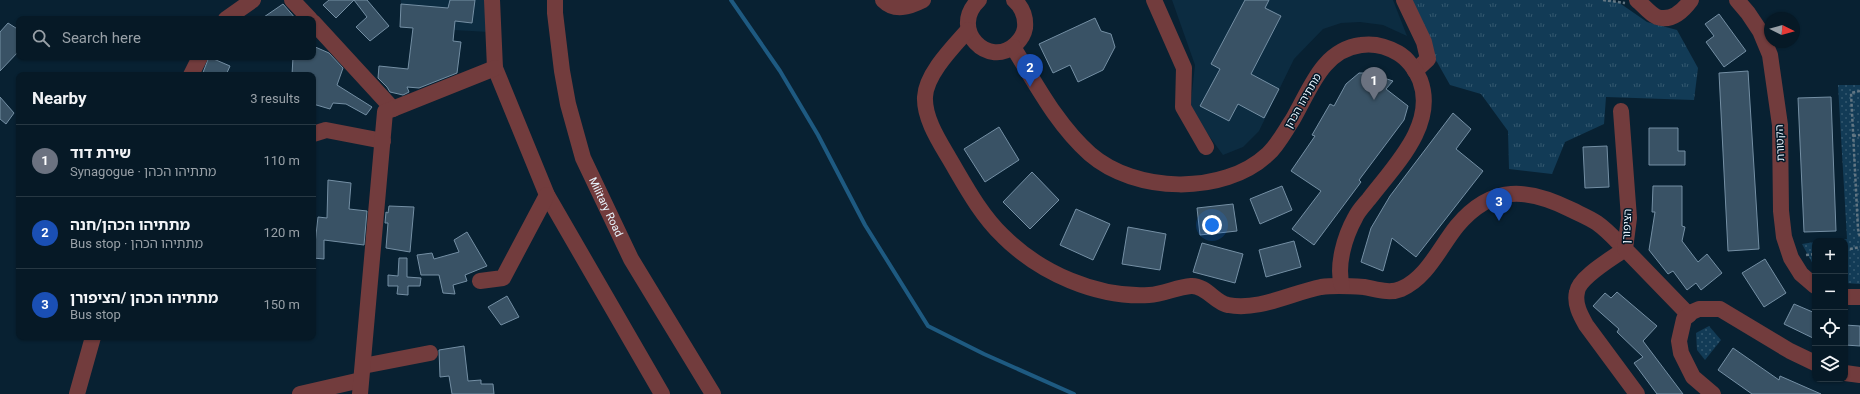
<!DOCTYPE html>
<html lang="en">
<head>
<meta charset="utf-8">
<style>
	:root { --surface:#061926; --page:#142632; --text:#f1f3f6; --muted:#98a0a7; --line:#273843; --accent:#f59b9c }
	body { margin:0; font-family:Roboto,"Noto Sans Hebrew",sans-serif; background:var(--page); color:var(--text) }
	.controls { position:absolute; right:12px; bottom:12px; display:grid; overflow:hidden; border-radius:8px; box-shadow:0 1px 3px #0004 }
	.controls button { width:36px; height:36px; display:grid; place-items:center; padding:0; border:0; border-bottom:1px solid var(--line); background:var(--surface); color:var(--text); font:20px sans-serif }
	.compass { position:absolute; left:1764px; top:12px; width:36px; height:36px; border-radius:50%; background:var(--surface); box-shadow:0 1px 3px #0004; rotate:95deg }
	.you { position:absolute; left:1212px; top:225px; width:14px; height:14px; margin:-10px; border:3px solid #fff; border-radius:50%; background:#1a73e8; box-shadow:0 0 0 6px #1a73e833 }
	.badge { display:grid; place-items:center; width:26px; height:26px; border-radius:50%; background:var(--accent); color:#fff; font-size:13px; font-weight:700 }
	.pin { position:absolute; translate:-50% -33px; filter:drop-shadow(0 1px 2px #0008) }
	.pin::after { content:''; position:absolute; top:21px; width:14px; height:12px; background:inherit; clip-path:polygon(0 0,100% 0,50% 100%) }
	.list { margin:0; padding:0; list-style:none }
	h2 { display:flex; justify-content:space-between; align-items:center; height:52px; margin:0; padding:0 16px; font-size:17px }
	h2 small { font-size:13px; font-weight:400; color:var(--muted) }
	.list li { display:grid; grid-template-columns:26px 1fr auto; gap:12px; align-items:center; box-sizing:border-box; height:72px; padding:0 16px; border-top:1px solid var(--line) }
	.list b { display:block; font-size:15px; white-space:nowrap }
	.list p { margin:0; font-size:13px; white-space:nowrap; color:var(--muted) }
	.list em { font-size:13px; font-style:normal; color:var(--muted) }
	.icon { flex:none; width:22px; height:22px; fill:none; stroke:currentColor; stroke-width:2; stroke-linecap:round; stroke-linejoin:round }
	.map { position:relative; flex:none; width:1860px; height:394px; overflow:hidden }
	.search { position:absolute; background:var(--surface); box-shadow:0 1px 3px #0004; left:16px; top:16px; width:300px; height:44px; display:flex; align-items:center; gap:10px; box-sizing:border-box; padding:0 14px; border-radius:8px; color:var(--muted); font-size:15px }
	.panel { position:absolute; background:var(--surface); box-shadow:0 1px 3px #0004; left:16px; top:72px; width:300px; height:268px; border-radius:8px }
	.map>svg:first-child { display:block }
	.built { fill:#0c2c41 }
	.grass { fill:url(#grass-tufts) }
	.park { fill:url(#park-dots) }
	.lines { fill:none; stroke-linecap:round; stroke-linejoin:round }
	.stream { stroke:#1e5a81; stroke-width:4 }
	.building { fill:#395265; stroke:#748fa4 }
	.path { stroke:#627683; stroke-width:2.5; stroke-dasharray:3 2; stroke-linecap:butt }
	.minor { stroke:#723c3d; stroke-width:16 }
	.labels { text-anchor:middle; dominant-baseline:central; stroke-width:3; stroke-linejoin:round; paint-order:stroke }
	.street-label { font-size:11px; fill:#e8f4fd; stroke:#011828 }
</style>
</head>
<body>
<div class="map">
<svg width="1860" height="394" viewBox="0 0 1860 394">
	<defs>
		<pattern id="grass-tufts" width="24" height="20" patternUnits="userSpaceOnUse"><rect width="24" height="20" fill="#123b56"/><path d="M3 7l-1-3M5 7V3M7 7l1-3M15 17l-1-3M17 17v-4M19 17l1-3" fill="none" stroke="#34586f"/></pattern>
		<pattern id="park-dots" width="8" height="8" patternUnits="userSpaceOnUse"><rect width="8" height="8" fill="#123b56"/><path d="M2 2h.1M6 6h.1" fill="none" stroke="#34586f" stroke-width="1.8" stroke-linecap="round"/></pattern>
	</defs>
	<rect width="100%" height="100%" fill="#082132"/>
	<g class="built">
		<polygon points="401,0 492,0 489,32 400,27"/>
		<polygon points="1172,0 1393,0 1407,36 1383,25 1360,22 1341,23 1323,29 1294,59 1259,131 1243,147 1223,155 1190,110 1195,65"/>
	</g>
	<polygon class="grass" points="1412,0 1611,0 1621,4 1647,22 1677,30 1698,68 1694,100 1606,97 1604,124 1565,142 1552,174 1509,169 1508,131 1481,94 1450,85 1437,62 1422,46"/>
	<g class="park">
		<polygon points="1838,85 1860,85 1860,284 1845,283 1845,241 1828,241 1847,239"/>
		<polygon points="1815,242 1815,268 1802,244"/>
		<polygon points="1709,326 1721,340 1705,360 1697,350 1696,333"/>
	</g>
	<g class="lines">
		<polyline class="stream" points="731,0 780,71 818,135 865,225 928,326 984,354 1074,394"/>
	</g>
	<g class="building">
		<polygon points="329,0 354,0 336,18 323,5"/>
		<polygon points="354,0 367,0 389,26 370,41 356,27 367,17"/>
		<polygon points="450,0 475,0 472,23 455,21 453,41 461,42 457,73 419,88 407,87 409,92 403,95 390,92 387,87 378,78 379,66 408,69 413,28 400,27 401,4 448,8"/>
		<polygon points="1245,0 1269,0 1265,8 1281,16 1251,74 1279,89 1264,118 1238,104 1229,121 1200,106 1220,69 1211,64"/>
		<polygon points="283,4 296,19 261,19"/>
		<polygon points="1719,14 1746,51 1724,67 1706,42 1714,36 1705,24"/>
		<polygon points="1095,18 1101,31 1111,34 1115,47 1103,70 1078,82 1070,65 1053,73 1039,44"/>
		<polygon points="8,23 19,30 19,51 0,71 0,32"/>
		<polygon points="313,46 329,53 343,68 337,85 372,107 366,115 346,104 333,103 330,109 313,104 313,75 292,75 293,57 313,57"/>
		<polygon points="209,57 230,66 226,75 202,75"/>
		<polygon points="1748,71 1759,249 1728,251 1719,73"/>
		<polygon points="1359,73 1369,73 1393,81 1386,89 1408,106 1404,120 1359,180 1361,182 1314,245 1292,229 1321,191 1291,171 1315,136 1312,135 1330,104 1334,106 1346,84"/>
		<polygon points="0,97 14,113 6,124 0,119"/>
		<polygon points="1831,97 1836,231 1804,232 1798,98"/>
		<polygon points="1453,113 1471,129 1456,149 1483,171 1416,257 1392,238 1383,271 1361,262 1371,228 1390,196"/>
		<polygon points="999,127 1019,160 985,182 964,149"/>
		<polygon points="1649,128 1678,128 1678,151 1685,151 1685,165 1649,165"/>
		<polygon points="1607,146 1609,187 1585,188 1583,147"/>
		<polygon points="1032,172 1059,200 1030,229 1003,202"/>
		<polygon points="328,180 351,183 349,209 367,211 364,245 324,240 324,259 313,258 313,244 315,244 318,217 327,218"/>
		<polygon points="1282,186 1292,210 1260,224 1250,199"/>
		<polygon points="1653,186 1682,186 1682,226 1685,227 1682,241 1698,262 1707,254 1722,273 1701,290 1696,283 1687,290 1673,271 1668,274 1649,250 1655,212 1652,212"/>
		<polygon points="1233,204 1237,231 1200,235 1197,208"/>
		<polygon points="389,206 414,207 410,252 386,248 388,223 385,223 386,212 388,213"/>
		<polygon points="1076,209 1110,224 1093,260 1060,245"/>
		<polygon points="1128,227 1166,234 1160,270 1122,264"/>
		<polygon points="467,232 487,266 465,275 467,281 453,285 455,294 443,293 439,275 421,275 417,255 432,253 434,259 459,252 454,240"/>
		<polygon points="1294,241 1301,267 1266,277 1259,250"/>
		<polygon points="1202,243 1243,254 1235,283 1193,272"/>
		<polygon points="399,258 407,258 407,277 421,278 420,286 408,286 408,295 397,294 398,286 388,286 388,275 398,276"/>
		<polygon points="1765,259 1786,293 1764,307 1742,273"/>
		<polygon points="1617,292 1657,326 1643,341 1683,394 1657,394 1634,363 1643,357 1617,332 1619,329 1593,306 1605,293 1611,298"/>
		<polygon points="507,296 519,317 501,325 488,307"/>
		<polygon points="1794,304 1815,313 1815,339 1784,324"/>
		<polygon points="1845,325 1860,326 1860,346 1845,345"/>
		<polygon points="464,346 468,381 481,380 481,384 493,384 494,394 452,394 449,376 440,377 439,350"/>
		<polygon points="1733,348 1779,380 1780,376 1821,394 1752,394 1718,370"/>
	</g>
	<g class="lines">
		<g class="path">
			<polyline points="1603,0 1625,3"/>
			<polyline points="1860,91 1851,93 1858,229 1860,237"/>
			<polyline points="1853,136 1860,135"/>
			<polyline points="1845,250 1860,247"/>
			<polyline points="1806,255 1815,254"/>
		</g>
		<g class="minor">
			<polyline points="292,0 310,19"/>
			<polyline points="492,0 495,68 547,195 662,394"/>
			<path id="s1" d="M555,0V13L562,71L568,104L583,158L631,259L713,394"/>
			<path d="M883,0C895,12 909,7 923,0"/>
			<path d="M979,0C948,29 989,70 1016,44C1020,40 1024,34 1025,28C1026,17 1022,7 1014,0"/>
			<polyline points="1154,0 1184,68 1183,107 1206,147"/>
			<polyline points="1404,0 1424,42 1428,59 1415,71"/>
			<path d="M1637,0C1643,5 1650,14 1657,17C1672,22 1683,11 1691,0"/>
			<polyline points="1737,0 1748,13 1760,31 1770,55 1780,125 1781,211 1784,237 1791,258 1801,274 1815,286"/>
			<polyline points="226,19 253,0"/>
			<polyline points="313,22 393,109"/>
			<path d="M968,30C953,47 926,74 925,97C924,118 939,141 949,158C965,185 980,214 1003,236C1040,273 1097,298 1149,295C1164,294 1177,287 1191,286C1206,285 1215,303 1228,305C1259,311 1291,293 1321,287C1335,285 1350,286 1364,287C1376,289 1389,294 1401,289C1427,278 1440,247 1457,226C1492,184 1528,188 1572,210C1580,214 1590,218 1597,223C1607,230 1616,240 1625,249C1613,258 1579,277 1577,292C1574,304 1581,316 1586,325L1637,394"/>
			<path d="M1013,47C1036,84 1057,125 1090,154C1135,193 1223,196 1268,154C1278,145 1285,131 1293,119C1310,90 1322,50 1361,45C1374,43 1386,46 1398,53C1407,58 1416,70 1420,80C1437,125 1394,166 1369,199C1364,205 1358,211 1355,218C1345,236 1336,265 1342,286"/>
			<polyline points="191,75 200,57"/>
			<polyline points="1621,111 1629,218 1625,249 1689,315"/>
			<polyline points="313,134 326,130 383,141"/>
			<polyline points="480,281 503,278 547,195"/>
			<polyline points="1845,297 1860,297"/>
			<polyline points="363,366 430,353"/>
			<polyline points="1845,373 1860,375"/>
			<polyline points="77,394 93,337"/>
			<polyline points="300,394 361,380"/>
			<polyline points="360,394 385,112 495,68"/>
			<polyline points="1713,394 1693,377 1681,353 1679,341 1684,319 1692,312 1699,309 1720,309 1790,351 1815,363"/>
		</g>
	</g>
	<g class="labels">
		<g class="street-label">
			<text transform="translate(1303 101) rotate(-60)">מתתיהו הכהן</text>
			<text transform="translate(1780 143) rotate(-92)">הקטורת</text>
			<text stroke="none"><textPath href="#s1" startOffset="215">Military Road</textPath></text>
			<text transform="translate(1627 226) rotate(-87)">הציפורן</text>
		</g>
	</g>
</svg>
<div class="controls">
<button>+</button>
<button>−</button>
<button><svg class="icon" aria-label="locate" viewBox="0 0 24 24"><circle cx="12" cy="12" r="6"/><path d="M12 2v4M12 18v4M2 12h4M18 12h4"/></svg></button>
<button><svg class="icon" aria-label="layers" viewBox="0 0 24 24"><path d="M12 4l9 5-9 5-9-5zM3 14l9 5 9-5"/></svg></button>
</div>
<svg class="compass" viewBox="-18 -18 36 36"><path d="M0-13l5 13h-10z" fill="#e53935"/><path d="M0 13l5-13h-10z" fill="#98a0a7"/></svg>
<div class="you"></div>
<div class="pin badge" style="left:1374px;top:100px;background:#6b7280">1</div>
<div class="pin badge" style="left:1030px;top:87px;background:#1a4fb4">2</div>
<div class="pin badge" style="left:1499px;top:221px;background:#1a4fb4">3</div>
<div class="search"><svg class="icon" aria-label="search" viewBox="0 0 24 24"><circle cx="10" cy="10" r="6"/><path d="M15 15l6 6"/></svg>Search here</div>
<section class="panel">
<h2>Nearby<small>3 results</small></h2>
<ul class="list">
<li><span class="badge" style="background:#6b7280">1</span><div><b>שירת דוד</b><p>Synagogue · מתתיהו הכהן</p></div><em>110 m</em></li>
<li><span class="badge" style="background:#1a4fb4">2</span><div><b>מתתיהו הכהן/חנה</b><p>Bus stop · מתתיהו הכהן</p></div><em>120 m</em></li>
<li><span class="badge" style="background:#1a4fb4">3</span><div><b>מתתיהו הכהן /הציפורן</b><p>Bus stop</p></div><em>150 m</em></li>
</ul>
</section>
</div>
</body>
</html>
